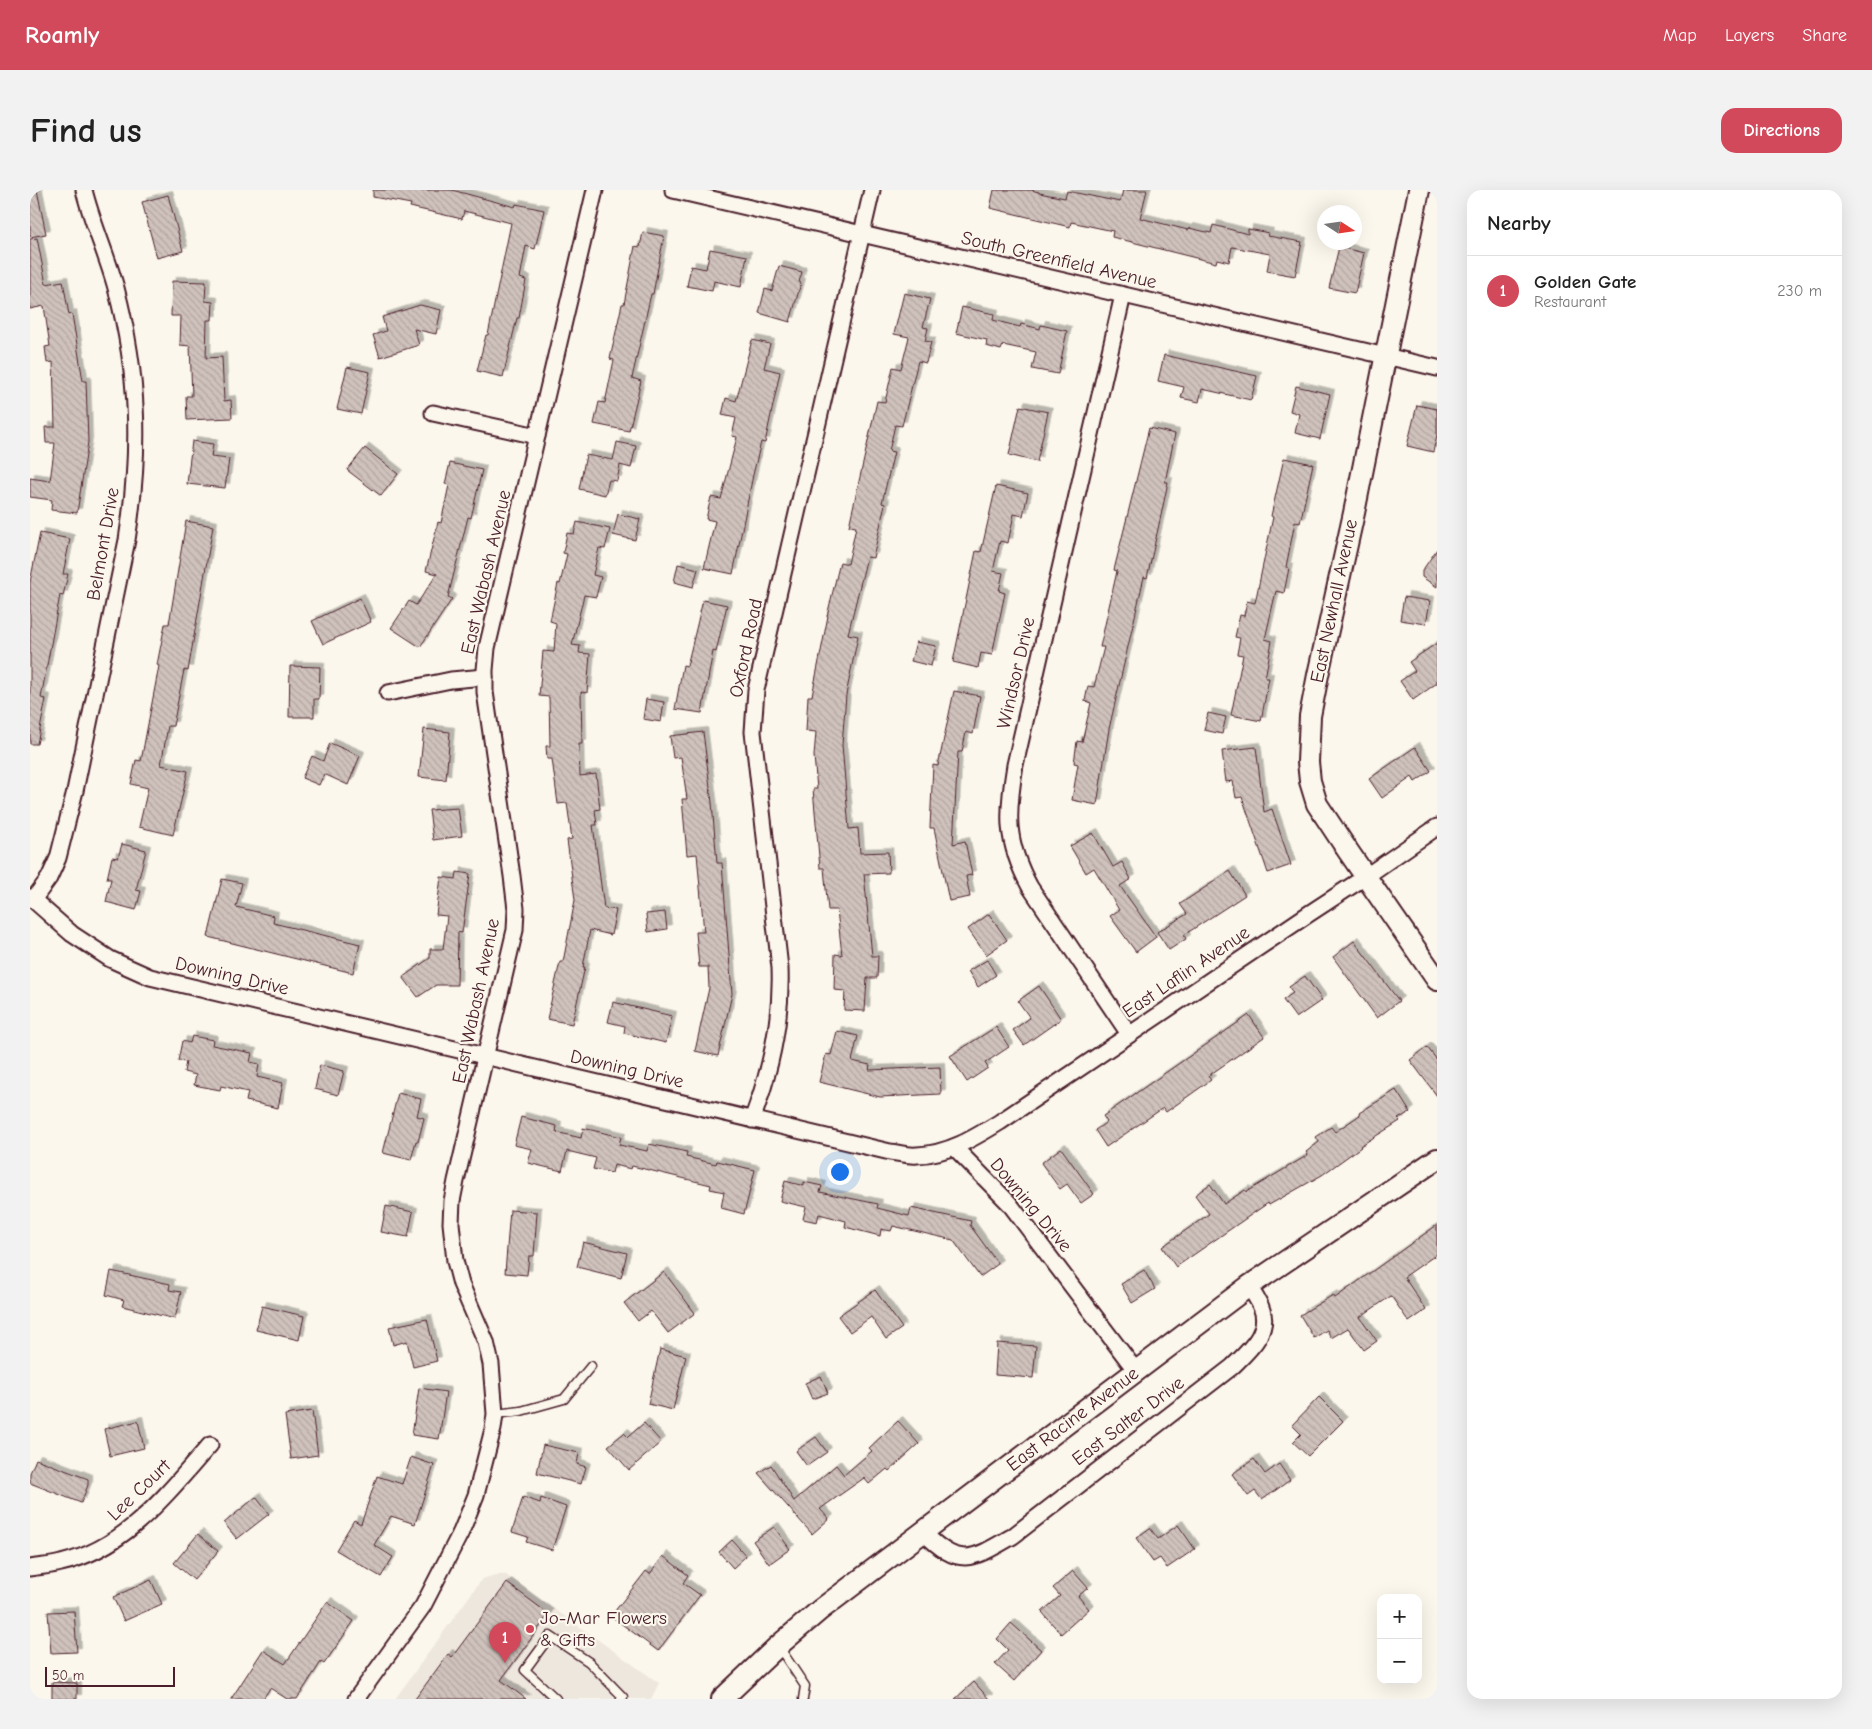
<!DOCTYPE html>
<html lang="en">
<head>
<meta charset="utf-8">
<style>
	:root { --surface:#fff; --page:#f2f2f2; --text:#222; --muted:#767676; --line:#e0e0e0; --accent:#d1495b }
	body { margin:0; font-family:"Comic Neue",sans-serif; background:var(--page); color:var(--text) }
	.controls { position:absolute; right:15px; bottom:15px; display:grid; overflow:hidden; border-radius:10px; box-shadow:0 5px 20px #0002 }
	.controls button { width:45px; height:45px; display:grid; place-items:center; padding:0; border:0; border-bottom:1px solid var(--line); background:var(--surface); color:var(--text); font:25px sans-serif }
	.compass { position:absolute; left:1287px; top:15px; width:45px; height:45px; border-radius:50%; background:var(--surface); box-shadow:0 5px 20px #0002; rotate:102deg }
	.scale { position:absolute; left:15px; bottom:12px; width:130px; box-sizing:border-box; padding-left:5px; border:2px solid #4a1f2b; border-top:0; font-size:14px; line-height:18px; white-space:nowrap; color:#4a1f2b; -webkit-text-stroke:4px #fbf7ec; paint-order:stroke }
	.you { position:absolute; left:809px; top:981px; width:18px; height:18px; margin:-12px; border:4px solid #fff; border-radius:50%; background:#1a73e8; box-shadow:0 0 0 8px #1a73e833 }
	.badge { display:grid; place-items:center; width:32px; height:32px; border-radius:50%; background:var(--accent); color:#fff; font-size:16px; font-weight:700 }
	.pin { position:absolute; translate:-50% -41px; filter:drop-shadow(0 1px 2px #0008) }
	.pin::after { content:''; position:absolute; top:26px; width:18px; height:15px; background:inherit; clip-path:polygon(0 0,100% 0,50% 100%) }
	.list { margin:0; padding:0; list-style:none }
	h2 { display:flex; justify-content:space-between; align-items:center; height:65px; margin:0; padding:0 20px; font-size:21px }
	h2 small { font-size:16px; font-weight:400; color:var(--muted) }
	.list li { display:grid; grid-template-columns:32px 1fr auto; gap:15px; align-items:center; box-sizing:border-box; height:70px; padding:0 20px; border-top:1px solid var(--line) }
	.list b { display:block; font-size:19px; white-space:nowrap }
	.list p { margin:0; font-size:16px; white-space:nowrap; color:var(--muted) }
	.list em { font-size:16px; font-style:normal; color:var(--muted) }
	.map { position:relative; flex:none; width:1407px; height:1509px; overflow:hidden; border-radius:15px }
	header { display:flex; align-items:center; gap:30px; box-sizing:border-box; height:70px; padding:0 25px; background:var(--accent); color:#fff }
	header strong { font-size:24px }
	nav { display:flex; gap:28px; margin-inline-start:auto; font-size:18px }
	.intro { display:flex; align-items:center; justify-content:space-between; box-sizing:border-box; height:120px; padding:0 30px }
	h1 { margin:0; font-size:35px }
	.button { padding:12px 22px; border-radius:15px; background:var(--accent); color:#fff; font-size:18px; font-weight:700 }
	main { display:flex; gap:30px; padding:0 30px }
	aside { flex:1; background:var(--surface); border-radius:15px; box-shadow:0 5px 20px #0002 }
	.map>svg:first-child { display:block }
	.built { fill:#eee7de }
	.building { fill:url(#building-back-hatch); stroke:#4a1f2b; filter:url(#shadow) }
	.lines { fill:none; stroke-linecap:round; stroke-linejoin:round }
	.lane-casing { stroke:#4a1f2b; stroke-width:11 }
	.street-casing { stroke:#4a1f2b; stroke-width:19 }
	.secondary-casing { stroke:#4a1f2b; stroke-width:24 }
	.lane { stroke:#fbf7ec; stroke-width:8 }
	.street { stroke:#fbf7ec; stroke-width:15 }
	.secondary { stroke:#fbf7ec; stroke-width:20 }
	.poi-dot { fill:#d1495b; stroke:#fbf7ec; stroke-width:2 }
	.labels { text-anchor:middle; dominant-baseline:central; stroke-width:4.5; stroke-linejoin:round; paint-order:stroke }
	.street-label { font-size:19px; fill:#4a1f2b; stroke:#fbf7ec }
	.poi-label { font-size:19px; fill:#4a1f2b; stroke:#fbf7ec; text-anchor:start }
</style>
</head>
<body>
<header>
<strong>Roamly</strong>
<nav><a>Map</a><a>Layers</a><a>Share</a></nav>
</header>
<div class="intro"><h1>Find us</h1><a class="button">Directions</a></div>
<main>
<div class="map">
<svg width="1407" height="1509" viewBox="0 0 1407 1509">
	<defs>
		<pattern id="building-back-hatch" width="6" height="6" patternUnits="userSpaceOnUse" patternTransform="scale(1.25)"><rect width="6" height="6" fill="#cfc2bc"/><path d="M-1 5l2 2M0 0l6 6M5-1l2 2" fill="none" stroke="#b3a6a2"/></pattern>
		<filter id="shadow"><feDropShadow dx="4.5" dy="-4.5" stdDeviation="0" flood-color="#0004"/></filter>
	</defs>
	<rect width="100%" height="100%" fill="#fbf7ec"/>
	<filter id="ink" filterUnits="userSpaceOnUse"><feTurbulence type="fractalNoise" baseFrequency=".02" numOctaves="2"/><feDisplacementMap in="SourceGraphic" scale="10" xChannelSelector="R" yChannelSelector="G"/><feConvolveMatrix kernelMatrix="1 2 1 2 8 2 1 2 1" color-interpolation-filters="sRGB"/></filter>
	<g filter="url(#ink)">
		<polygon class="built" points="465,1385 476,1385 629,1493 621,1509 365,1509 452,1389"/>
		<g class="building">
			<polygon points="0,0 7,0 16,44 0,47"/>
			<polygon points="343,0 422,0 485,17 486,14 514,20 505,59 496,56 490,88 496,90 489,128 487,128 473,187 447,181 456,145 458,145 481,33 434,21 432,29 380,17 381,14 343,7"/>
			<polygon points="964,0 1001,0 1009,2 1009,3 1035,8 1037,1 1090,12 1093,0 1117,0 1110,28 1158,40 1159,38 1181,43 1183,35 1218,44 1218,39 1239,43 1238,46 1272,52 1265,86 1237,81 1240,64 1202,57 1199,72 1187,69 1186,73 1082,47 1083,41 1041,32 1040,37 960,18"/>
			<polygon points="138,5 153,61 127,68 112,12"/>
			<polygon points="613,42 634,46 623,104 621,104 602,188 611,191 599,241 564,234 569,212 575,213 584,170 580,169 592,114 594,114 605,56 610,57"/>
			<polygon points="7,48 16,94 33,91 39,125 42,124 53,191 56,191 58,252 47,323 21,320 22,310 0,307 0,288 20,291 25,253 16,253 15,237 25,237 23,172 17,173 15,157 20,156 14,116 0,119 0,49"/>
			<polygon points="1309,57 1334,63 1325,103 1299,98"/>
			<polygon points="680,59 717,66 711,97 684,91 682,101 657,96 661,76 676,79"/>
			<polygon points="749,76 772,82 769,92 771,93 760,132 729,123 735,99 742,101"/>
			<polygon points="142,91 176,92 175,111 183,112 182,130 177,130 176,168 192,167 194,211 201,210 202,228 157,230 156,206 162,206 160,156 150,155 151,126 141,126"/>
			<polygon points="874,103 900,109 893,137 898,138 895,151 901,152 896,173 888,171 872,236 865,235 859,261 864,262 852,313 855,314 843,368 837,367 818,444 828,446 816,505 812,555 819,639 828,638 830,663 858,662 859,683 834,684 842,766 848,766 847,788 837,788 835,821 814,820 815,801 804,800 805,764 812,765 807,720 798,720 794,678 790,678 783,599 787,599 784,566 786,542 776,541 778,506 782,506 798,426 797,426 810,372 818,374 826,337 819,336 847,211 855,212 863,177 871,179 879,147 864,144"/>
			<polygon points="390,115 411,120 406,144 384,139 389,155 350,167 343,145 356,141 352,127"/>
			<polygon points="932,117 964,124 963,130 990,137 991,134 1010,139 1011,135 1037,141 1028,184 1002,179 1006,162 973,155 971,160 956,156 957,150 926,143"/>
			<polygon points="722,150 740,154 734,178 750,182 735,253 731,252 723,285 703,384 674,378 685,331 676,329 681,307 691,309 707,247 702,246 706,228 692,225 696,208 706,211"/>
			<polygon points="1134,165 1227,186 1221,210 1172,199 1169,212 1151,208 1154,197 1128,191"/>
			<polygon points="317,177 340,182 331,224 307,219"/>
			<polygon points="1266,196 1300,204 1290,249 1265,243 1269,224 1260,221"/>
			<polygon points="1387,215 1407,219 1407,245 1403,262 1377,256"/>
			<polygon points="990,216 1018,222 1007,272 979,265"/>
			<polygon points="1119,238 1145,244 1135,292 1138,292 1132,321 1117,388 1114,387 1079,539 1067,615 1042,610 1048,574 1044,573 1047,551 1052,552 1061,513 1055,511 1058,496 1064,497 1074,457 1070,457 1087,381 1084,380"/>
			<polygon points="162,251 183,254 181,267 199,269 195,298 157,294"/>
			<polygon points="587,252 606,256 601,278 590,275 587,291 579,290 575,305 549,299 556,265 583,270"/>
			<polygon points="335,258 368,284 351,306 317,280"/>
			<polygon points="1254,268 1283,274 1270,333 1265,332 1256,377 1259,378 1254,403 1246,401 1235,449 1242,451 1235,488 1239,488 1231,531 1201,525 1213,465 1207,464 1210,448 1205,447 1210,425 1214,426 1217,411 1225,413 1243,327 1241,326"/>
			<polygon points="420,273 452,280 441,328 438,327 418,407 422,409 390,457 361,438 379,411 386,415 407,384 396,381 408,332 411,333 419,295 415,294"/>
			<polygon points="966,296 998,303 993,326 984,324 978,353 970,351 963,381 973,383 969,401 975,403 962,465 951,463 948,478 923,472 946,361 951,362"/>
			<polygon points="588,324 610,329 605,350 583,345"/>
			<polygon points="156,331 183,336 158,481 154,480 143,536 138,536 131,575 158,581 143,645 109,637 118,598 101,594 106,570 111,571 129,476 127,475 135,434 139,434"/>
			<polygon points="547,332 580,339 575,359 569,358 563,385 571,387 566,407 554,405 542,455 550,456 549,463 560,464 557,503 551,502 552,554 549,554 550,586 566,584 570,619 565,620 567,635 563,635 574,718 586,720 581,745 560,740 553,777 555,777 542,834 517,829 530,772 533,772 545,710 537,650 542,649 537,613 528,614 522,569 517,569 516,556 520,556 519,507 509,506 513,461 524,462 526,433 520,431 528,393 530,394 537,364 533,363 537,343 544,344"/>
			<polygon points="10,343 40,349 33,384 38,384 33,406 30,405 11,508 16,509 7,554 0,554 0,392"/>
			<polygon points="1407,359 1407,397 1392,387 1392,381"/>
			<polygon points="648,374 668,379 663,397 644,392"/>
			<polygon points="1374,407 1400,411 1396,434 1370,430"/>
			<polygon points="330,408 341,432 293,454 282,431"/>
			<polygon points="673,410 697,415 686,462 683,461 672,523 645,519 653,475 657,476"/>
			<polygon points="886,452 906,456 901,476 881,471"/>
			<polygon points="1407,453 1407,493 1383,510 1370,491 1385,481 1379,472"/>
			<polygon points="260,476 290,477 289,509 284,509 284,527 259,527"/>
			<polygon points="924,501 950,506 943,544 936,542 932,562 928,562 923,654 935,651 942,685 936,686 940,707 919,711 904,638 900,638 903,575 908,576"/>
			<polygon points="616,509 634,512 631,532 613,529"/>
			<polygon points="1178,523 1196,527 1192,544 1174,540"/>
			<polygon points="394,539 420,542 416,590 389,587"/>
			<polygon points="673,542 682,613 687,673 692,673 702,804 688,866 665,861 679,798 678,777 669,777 666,742 674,742 667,664 657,665 652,609 657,609 651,567 643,568 640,546"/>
			<polygon points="300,553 330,566 318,595 294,584 289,595 272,588 282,566 293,571"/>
			<polygon points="1226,557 1234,622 1242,619 1261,675 1238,683 1212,607 1206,608 1203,591 1196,592 1192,561"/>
			<polygon points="1385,557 1401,581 1385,592 1382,587 1352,608 1339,589"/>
			<polygon points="428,618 432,646 403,650 399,620"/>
			<polygon points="1063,643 1083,677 1092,672 1101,689 1090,696 1126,747 1106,762 1080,726 1089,720 1064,678 1056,683 1040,656"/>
			<polygon points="92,654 116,660 106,700 111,701 106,720 76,712 81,689 77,689 82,667 88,668"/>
			<polygon points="1200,681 1215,705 1154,745 1156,749 1139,760 1127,742 1157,724 1150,714"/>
			<polygon points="427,682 440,684 432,743 428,742 427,795 406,795 388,807 373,787 400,768 400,759 413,759 417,726 406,725 411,687 426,689"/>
			<polygon points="192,689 212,693 206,717 244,726 243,733 330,754 323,783 178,747"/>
			<polygon points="635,722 637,739 618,742 616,724"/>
			<polygon points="959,724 977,750 956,765 938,739"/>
			<polygon points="1324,751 1369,811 1347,828 1303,767"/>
			<polygon points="957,770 966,785 948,797 938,781"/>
			<polygon points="1275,786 1292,810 1266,828 1253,810 1263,803 1259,797"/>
			<polygon points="1009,796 1031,829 994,855 983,840 1000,828 988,811"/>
			<polygon points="583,812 642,826 636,853 594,843 595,836 578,832"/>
			<polygon points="1219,825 1234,847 1178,886 1181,890 1136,922 1133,918 1076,957 1065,940 1077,932 1073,926"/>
			<polygon points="966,837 979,857 955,873 958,878 937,892 920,866"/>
			<polygon points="807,841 828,846 822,871 840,875 839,880 910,877 911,904 850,907 789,892 796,864 801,865"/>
			<polygon points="162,846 183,850 182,855 222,863 220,872 229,874 227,887 253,893 248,918 216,911 218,902 191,896 190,900 164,895 166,885 154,882 156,872 148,871 152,851 160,853"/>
			<polygon points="1397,857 1407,870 1407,906 1380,870"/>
			<polygon points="290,875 314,881 308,905 285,899"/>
			<polygon points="1366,900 1380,922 1368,929 1370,931 1330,956 1331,957 1292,985 1239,1015 1238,1013 1146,1077 1132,1057 1179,1024 1165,1005 1180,994 1194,1014 1215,1000 1216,1002 1278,965 1276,962 1289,952 1286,947 1301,937 1305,942 1330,925 1329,923"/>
			<polygon points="368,903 391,909 387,926 394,928 388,952 386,951 381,970 353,963"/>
			<polygon points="491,927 527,936 526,942 551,948 553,938 591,947 589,955 617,961 619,954 657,962 656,967 686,974 687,971 725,980 714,1024 691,1018 694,1002 680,999 681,995 602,976 601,979 584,975 582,983 563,979 566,968 537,961 532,981 498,973 502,959 484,955"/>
			<polygon points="1031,958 1064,1004 1051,1013 1037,994 1030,999 1011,973"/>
			<polygon points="755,991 774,996 774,992 792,996 790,1002 848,1014 847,1018 879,1026 881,1018 941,1031 940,1035 968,1074 950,1087 923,1050 863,1036 861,1041 851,1039 850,1046 815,1037 816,1031 789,1024 787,1032 773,1029 776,1017 750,1011"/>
			<polygon points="356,1016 383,1022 378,1047 351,1042"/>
			<polygon points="480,1020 507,1022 504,1066 499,1066 497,1085 475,1083"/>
			<polygon points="1407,1035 1407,1064 1374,1087 1396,1120 1379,1132 1361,1106 1330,1127 1347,1151 1334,1160 1318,1138 1301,1148 1297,1140 1284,1148 1270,1125 1303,1105 1305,1108"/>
			<polygon points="553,1052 597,1063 591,1088 547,1077"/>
			<polygon points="1114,1080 1125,1099 1102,1113 1091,1094"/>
			<polygon points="81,1081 140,1094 139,1100 151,1102 145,1129 92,1116 94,1110 76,1105"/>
			<polygon points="634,1082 665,1123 638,1143 621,1121 608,1131 594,1113"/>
			<polygon points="845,1100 872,1138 856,1149 841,1127 820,1142 808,1126"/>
			<polygon points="232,1116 274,1126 269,1150 226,1140"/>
			<polygon points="397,1129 407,1171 383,1177 377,1151 363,1155 359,1137"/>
			<polygon points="967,1153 1006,1156 1003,1188 965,1185"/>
			<polygon points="630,1159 656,1166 643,1220 618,1214"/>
			<polygon points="791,1186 798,1203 782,1209 775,1193"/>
			<polygon points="389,1198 416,1202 409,1249 382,1245"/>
			<polygon points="1289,1207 1313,1231 1278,1266 1263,1252 1271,1244 1262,1235"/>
			<polygon points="282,1221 288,1265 261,1269 255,1225"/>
			<polygon points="108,1231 114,1258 80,1266 74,1239"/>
			<polygon points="868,1231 889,1254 859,1281 857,1279 839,1294 834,1288 790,1319 799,1329 782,1344 728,1283 741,1275 764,1311 806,1275 814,1285 842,1261 839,1258"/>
			<polygon points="614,1233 631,1252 599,1280 578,1256 594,1243 598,1247"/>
			<polygon points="786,1247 797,1262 777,1276 766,1261"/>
			<polygon points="513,1255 549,1263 547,1274 556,1277 551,1294 507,1283"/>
			<polygon points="381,1267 404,1275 385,1334 361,1326 344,1355 363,1367 351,1387 306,1360 324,1330 331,1334 347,1286 372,1294"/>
			<polygon points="6,1269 58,1289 58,1295 51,1313 0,1293 0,1283"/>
			<polygon points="1224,1269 1235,1284 1249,1274 1260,1290 1232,1310 1225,1301 1218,1306 1202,1284"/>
			<polygon points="226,1307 239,1324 207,1349 194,1333"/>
			<polygon points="493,1307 510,1313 511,1308 536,1317 522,1360 496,1352 498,1347 482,1342"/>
			<polygon points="1148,1335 1165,1359 1137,1378 1130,1368 1123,1372 1106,1348 1120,1338 1128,1349"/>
			<polygon points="744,1337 760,1359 739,1374 723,1351"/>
			<polygon points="168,1344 188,1361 164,1390 144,1373"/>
			<polygon points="702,1350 716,1366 703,1378 689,1362"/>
			<polygon points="633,1366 658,1385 653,1393 670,1405 628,1461 581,1426 616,1381 620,1384"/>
			<polygon points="1043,1381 1058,1398 1048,1406 1059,1419 1031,1444 1012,1422 1030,1406 1023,1398"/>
			<polygon points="121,1390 132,1414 94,1431 83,1407"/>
			<polygon points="477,1393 519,1424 471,1490 496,1509 385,1509 418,1464 422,1467"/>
			<polygon points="297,1412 324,1431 294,1474 291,1472 267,1509 257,1509 240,1498 233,1509 201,1509 233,1460 255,1474"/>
			<polygon points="44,1421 47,1462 21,1463 18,1422"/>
			<polygon points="981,1433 1011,1460 984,1491 965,1474 978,1460 967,1449"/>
			<polygon points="22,1492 47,1493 47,1509 22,1509"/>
			<polygon points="944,1492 959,1509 925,1509"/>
		</g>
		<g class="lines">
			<g class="lane-casing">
				<g id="lane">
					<polyline points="465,1224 491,1221 534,1209 561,1176"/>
					<polyline points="749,1457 775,1496 773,1509"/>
					<polyline points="526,1509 495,1480 520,1446 559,1472 593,1507 591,1509"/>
				</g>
			</g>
			<g class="street-casing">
				<g id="street">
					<polyline points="643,0 1407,178"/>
					<path d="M1093,105L985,575C977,624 975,651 1000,697L1099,844"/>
					<polyline points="403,223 507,246"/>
					<polyline points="358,503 421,490 455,487"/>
					<path d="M0,707L42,744L80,769L120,787L860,962C869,963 878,966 887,965C918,964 944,948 970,932L1277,725L1335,687L1407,637"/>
					<path d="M3,710L19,688L28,668L45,601L97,350C111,260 109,186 86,98C77,65 62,33 54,0"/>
					<path d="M722,930C741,880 752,831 750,778L723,542L726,500L842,0"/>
					<polyline points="924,957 979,1013 1106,1181"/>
					<path d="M893,1342C930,1379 942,1370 983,1346L1202,1177C1217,1162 1242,1142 1231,1117C1228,1110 1223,1103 1219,1096"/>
					<path d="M0,1378C10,1376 21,1376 31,1373C97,1358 137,1303 180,1255"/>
					<polyline points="326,1509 393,1416 431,1342 446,1305 463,1239 465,1224 461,1174 456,1152 431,1094 425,1071 421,1033 422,1011 426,991 485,740 486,719 482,686 455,502 455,480 457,458 565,0"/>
				</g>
			</g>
			<g class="secondary-casing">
				<g id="secondary">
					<polyline points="1389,0 1324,323 1288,485 1280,526 1278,572 1280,591 1287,614 1318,661 1407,790"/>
					<path id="s1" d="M692,1509L748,1456L790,1420L893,1342L1219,1096L1407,969"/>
				</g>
			</g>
			<use href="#lane" class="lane"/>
			<use href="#street" class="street"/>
			<use href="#secondary" class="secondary"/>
		</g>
	</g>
	<circle class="poi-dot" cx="500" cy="1439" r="5"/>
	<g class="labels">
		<g class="street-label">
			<text transform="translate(1029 70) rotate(13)">South Greenfield Avenue</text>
			<text transform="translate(73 354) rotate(-80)">Belmont Drive</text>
			<text transform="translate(456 382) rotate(-77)">East Wabash Avenue</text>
			<text transform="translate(1304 411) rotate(-78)">East Newhall Avenue</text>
			<text transform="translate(716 458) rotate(-78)">Oxford Road</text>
			<text transform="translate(986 483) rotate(-77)">Windsor Drive</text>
			<text transform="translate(1156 782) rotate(-34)">East Laflin Avenue</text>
			<text transform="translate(202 786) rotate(13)">Downing Drive</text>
			<text transform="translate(446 811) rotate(-78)">East Wabash Avenue</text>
			<text transform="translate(597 879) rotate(13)">Downing Drive</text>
			<text transform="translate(1001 1015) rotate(50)">Downing Drive</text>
			<text stroke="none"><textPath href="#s1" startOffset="449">East Racine Avenue</textPath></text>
			<text transform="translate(1098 1231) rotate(-37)">East Salter Drive</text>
			<text transform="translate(109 1300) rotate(-44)">Lee Court</text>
		</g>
		<g class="poi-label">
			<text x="510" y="1428">Jo-Mar Flowers<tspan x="510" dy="22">&amp; Gifts</tspan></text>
		</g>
	</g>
</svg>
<div class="controls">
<button>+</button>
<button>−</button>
</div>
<svg class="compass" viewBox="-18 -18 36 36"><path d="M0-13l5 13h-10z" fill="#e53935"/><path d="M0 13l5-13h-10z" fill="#767676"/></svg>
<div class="scale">50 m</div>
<div class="you"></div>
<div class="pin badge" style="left:475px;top:1473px">1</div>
</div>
<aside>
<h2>Nearby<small></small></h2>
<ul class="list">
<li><span class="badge">1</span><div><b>Golden Gate</b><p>Restaurant</p></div><em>230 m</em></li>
</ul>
</aside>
</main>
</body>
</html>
